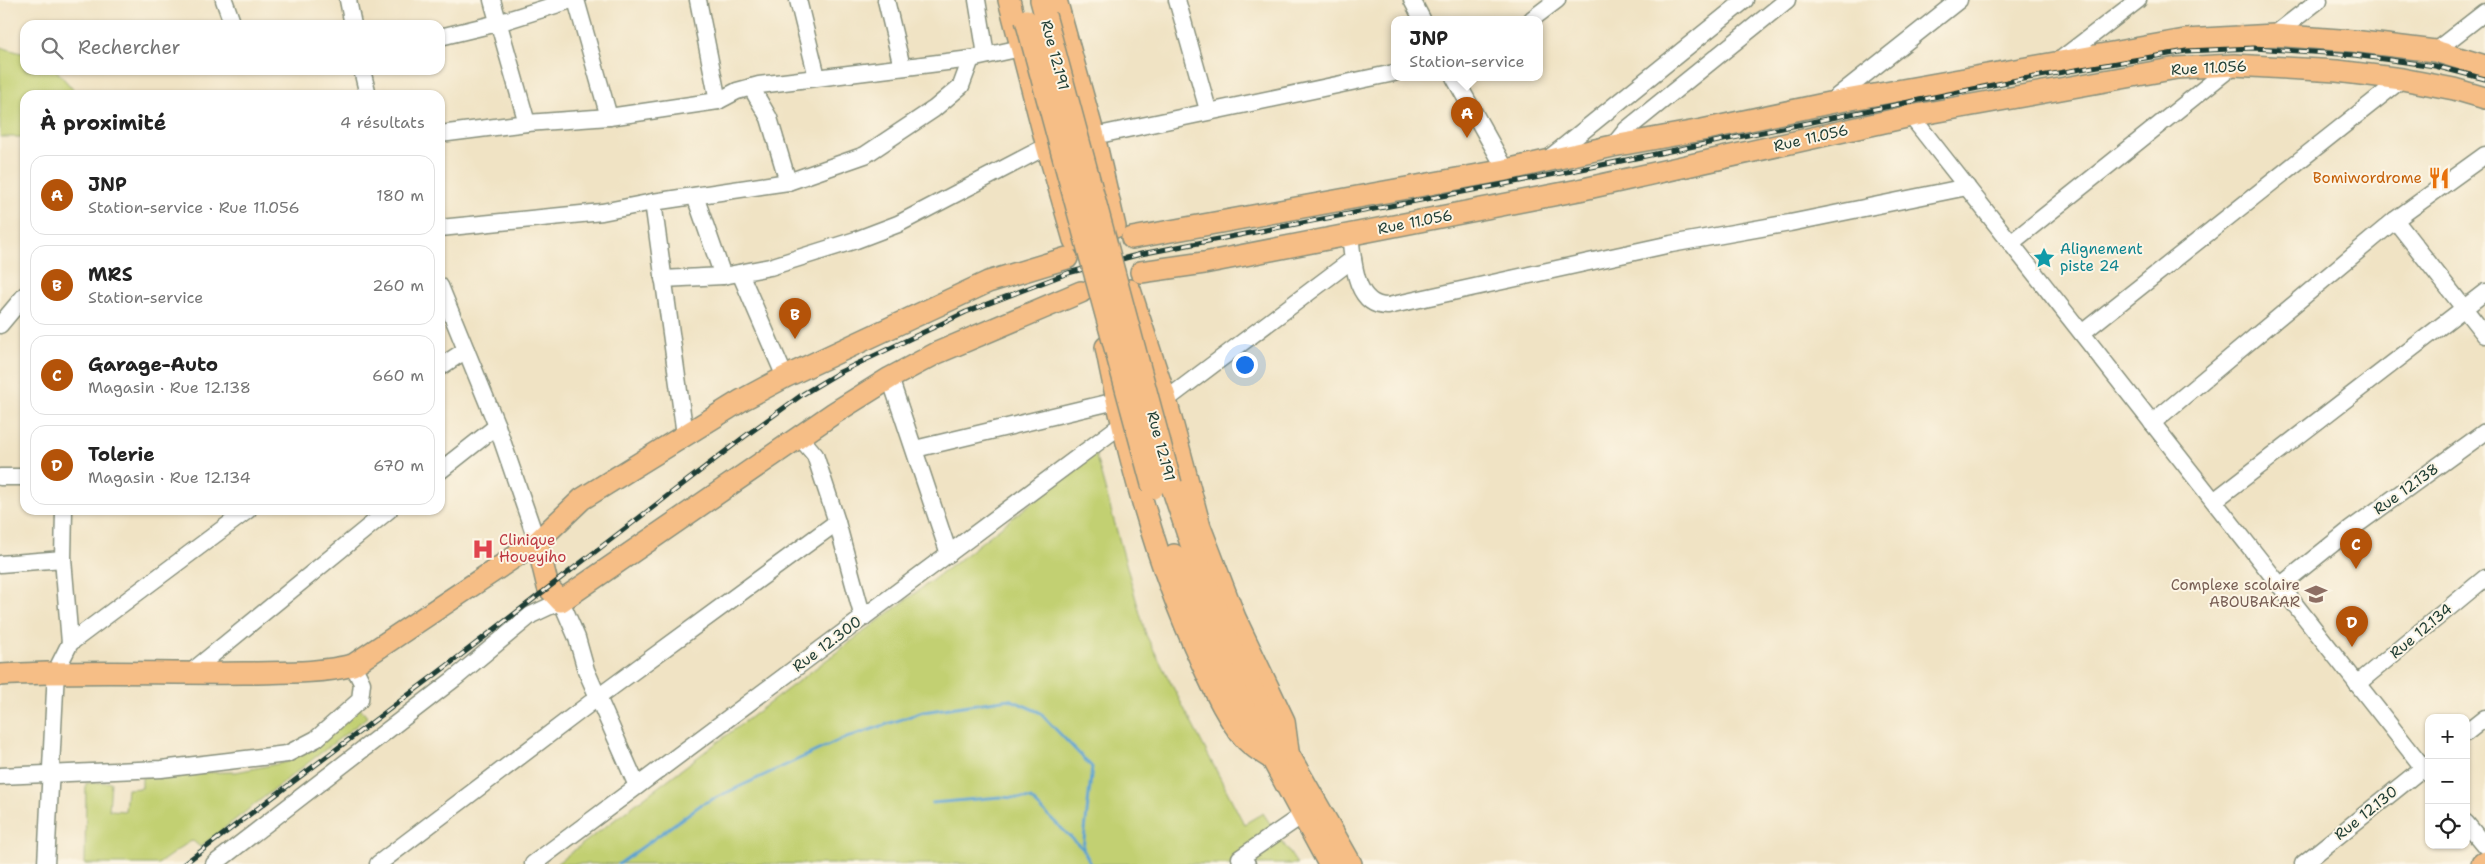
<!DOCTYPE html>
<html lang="fr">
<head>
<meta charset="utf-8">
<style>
	:root { --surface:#fff; --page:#f6f6f6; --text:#222; --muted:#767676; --line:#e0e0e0; --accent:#b45309 }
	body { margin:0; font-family:"Shantell Sans",sans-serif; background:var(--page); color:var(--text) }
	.controls { position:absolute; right:15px; bottom:15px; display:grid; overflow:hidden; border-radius:10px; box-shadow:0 1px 4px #0004 }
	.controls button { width:45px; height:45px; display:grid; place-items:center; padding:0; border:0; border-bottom:1px solid var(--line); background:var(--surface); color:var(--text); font:25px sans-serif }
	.you { position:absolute; left:1244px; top:364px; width:18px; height:18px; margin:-12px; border:4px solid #fff; border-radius:50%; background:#1a73e8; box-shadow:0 0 0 8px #1a73e833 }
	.badge { display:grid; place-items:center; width:32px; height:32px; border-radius:50%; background:var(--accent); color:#fff; font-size:16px; font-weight:700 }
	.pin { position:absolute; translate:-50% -41px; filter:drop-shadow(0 1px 2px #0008) }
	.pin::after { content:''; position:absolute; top:26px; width:18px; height:15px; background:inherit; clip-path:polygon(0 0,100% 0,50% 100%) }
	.popup { position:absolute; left:1391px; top:16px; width:152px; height:65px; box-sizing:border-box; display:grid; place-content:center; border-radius:10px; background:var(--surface); filter:drop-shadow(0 1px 4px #0005); font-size:16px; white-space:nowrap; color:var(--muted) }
	.popup b { font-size:19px; color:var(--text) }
	.popup::after { content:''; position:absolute; left:50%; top:100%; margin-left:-10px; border:10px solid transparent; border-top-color:var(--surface) }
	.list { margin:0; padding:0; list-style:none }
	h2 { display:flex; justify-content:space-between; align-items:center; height:65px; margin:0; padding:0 20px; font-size:21px }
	h2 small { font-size:16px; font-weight:400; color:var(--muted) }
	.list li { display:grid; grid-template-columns:32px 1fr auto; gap:15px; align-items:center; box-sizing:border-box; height:80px; margin:0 10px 10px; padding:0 10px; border:1px solid var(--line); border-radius:15px }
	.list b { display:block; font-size:19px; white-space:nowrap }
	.list p { margin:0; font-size:16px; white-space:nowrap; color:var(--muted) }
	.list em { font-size:16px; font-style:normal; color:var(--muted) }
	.icon { flex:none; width:28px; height:28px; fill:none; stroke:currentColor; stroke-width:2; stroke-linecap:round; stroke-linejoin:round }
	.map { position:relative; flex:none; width:2485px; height:864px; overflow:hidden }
	.search { position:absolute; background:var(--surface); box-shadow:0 1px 4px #0004; left:20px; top:20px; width:425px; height:55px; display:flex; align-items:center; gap:12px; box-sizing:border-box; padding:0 18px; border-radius:15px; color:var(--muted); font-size:19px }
	.panel { position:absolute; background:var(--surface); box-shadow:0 1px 4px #0004; left:20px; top:90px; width:425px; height:425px; border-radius:15px }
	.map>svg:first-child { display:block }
	.green { fill:#c2d072; stroke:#708653 }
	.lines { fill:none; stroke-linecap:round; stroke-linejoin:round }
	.stream { stroke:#5aa2d0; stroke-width:3 }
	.minor-casing { stroke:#88907c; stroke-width:19 }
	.major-casing { stroke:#88907c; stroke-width:24 }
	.minor { stroke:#fff; stroke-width:16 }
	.major { stroke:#f6be86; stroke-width:21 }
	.rail-casing { stroke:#1f3d34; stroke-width:5 }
	.rail { stroke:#fcf5e5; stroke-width:3; stroke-dasharray:9; stroke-linecap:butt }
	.major-bridge-casing { stroke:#88907c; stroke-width:24; stroke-linecap:butt }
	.major-bridge { stroke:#f6be86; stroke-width:21 }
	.labels { text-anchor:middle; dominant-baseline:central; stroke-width:4; stroke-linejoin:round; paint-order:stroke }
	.street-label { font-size:15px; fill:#1f3d34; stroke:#fcf5e5 }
	.food-label { font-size:15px; fill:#c56008; stroke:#fcf5e5; text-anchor:end }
	.culture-label { font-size:15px; fill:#0d838f; stroke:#fcf5e5; text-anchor:start }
	.health-label { font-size:15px; fill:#be3a42; stroke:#fcf5e5; text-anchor:start }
	.education-label { font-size:15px; fill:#785e54; stroke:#fcf5e5; text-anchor:end }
</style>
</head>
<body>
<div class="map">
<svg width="2485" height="864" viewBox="0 0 2485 864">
	<rect width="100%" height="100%" fill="#fcf5e5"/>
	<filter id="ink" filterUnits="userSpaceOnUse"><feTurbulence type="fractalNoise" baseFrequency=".02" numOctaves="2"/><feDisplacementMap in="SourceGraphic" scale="10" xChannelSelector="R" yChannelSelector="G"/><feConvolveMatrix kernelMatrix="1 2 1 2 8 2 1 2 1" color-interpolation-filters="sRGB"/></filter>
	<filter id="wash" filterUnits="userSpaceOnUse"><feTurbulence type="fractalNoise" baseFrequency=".0096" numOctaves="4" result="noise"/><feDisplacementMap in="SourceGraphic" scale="20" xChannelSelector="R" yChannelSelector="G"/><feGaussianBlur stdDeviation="1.12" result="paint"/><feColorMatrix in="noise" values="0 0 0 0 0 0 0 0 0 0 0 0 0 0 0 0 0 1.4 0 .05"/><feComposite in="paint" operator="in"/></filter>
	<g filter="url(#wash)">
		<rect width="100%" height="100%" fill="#f0e3c4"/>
		<g class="green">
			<polygon points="0,47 25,54 25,70 56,70 78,95 25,95 25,137 0,137"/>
			<polygon points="1095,453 1146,635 1244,824 1263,813 1297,864 556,864 959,560"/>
			<polygon points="359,707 367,717 200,847 193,841 189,842 158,864 85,864 86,783 111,782 109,810 125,811 127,789 142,788 142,777 159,777 159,773 236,772 287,762"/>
		</g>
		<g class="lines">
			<g class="stream">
				<polyline points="932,803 1000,797 1031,799 1083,849"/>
				<polyline points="619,864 702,804 840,740 923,712 1009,699 1039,712 1092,767 1083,849 1091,864"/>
			</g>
		</g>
	</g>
	<g filter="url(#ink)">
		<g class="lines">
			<g class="minor-casing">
				<g id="minor">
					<polyline points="224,0 233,25"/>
					<polyline points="348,0 353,25"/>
					<polyline points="492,0 527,123"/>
					<polyline points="576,0 609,117"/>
					<polyline points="698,0 718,101"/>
					<polyline points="798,0 817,77"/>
					<polyline points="886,0 902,67"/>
					<polyline points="977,0 986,55"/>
					<polyline points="1177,0 1208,110"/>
					<polyline points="1412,0 1422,19"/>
					<polyline points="1532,19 1557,0"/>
					<polyline points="2274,35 2319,0"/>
					<polyline points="440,37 498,23 571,0"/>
					<polyline points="2435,51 2485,12"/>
					<polyline points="2056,63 2138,0"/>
					<polyline points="362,70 368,95"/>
					<polyline points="1454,77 1506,170"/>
					<polyline points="751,87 769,118 788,182"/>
					<polyline points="1829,103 1959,0"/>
					<polyline points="1911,116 2429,775"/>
					<polyline points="440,134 527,123 609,117 718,101 737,91 759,85 971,59 1021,48"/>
					<polyline points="1094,136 1394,73"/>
					<polyline points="1613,146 1626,130 1787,0"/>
					<polyline points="1547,160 1745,0"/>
					<polyline points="695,196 723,276"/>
					<polyline points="653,202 685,435"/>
					<polyline points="2395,220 2485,335"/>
					<polyline points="440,228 602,212 653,202 788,182 865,155 934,109 961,86 971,59"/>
					<path d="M1350,234C1353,259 1354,307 1388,306L1671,244L1790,223L1967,187"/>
					<polyline points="2011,243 2234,65"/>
					<polyline points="740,273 785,377"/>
					<polyline points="663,279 723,276 770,267 856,240 898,224 1047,146"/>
					<polyline points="440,286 497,426 537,542"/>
					<polyline points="0,325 25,295"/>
					<polyline points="2082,333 2402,79"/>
					<polyline points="440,367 466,350"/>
					<polyline points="890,378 949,554"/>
					<polyline points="1166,400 1353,259"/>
					<polyline points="2152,423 2395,220 2485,155"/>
					<polyline points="799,436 815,455 837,522 863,618"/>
					<polyline points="915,449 1116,401"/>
					<polyline points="440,471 497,426"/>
					<polyline points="0,477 25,477"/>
					<polyline points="2214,501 2485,292"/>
					<polyline points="0,564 63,559"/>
					<polyline points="2280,586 2351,529 2485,432"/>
					<polyline points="70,643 248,510"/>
					<polyline points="190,673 389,510"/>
					<polyline points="2357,684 2485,578"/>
					<polyline points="2466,733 2485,718"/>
					<polyline points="0,776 161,769 287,754 316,739 360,700 362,683 353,665"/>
					<polyline points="2466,823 2485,846"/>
					<polyline points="46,864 56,671 70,643 63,559 64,510"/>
					<polyline points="214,864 454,679 531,615 561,601 577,638 586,670 637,786"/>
					<polyline points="378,864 597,698 837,522"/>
					<polyline points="533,864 1121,425"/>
					<polyline points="1247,864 1240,858 1301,816"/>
					<polyline points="2303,864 2429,763"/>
				</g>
			</g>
			<g class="major-casing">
				<g id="major">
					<polyline points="1009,0 1047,146 1074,240"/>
					<polyline points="1041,0 1045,15"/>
					<polyline points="1056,0 1094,136 1115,227"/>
					<polyline points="1132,238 1506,170 1613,146 1702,130 1829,103 2185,40 2274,35 2353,41 2435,51 2485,66"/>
					<polyline points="1141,272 1204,263 1579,190 1911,116 2177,68 2234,65 2337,71 2402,79 2454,89 2485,98"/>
					<polyline points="1130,290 1166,400 1200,527 1235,618 1284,721 1288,751"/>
					<path d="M1106,347C1127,454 1155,561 1201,661C1214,689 1226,717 1246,740C1254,748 1264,754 1274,760"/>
					<polyline points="1171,484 1190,541 1231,647 1265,713 1351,864"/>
					<polyline points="537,542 548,587 561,601 834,413 890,378 937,353 1081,292"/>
					<polyline points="1174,555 1211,646 1329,864"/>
					<path d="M0,675C81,670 162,674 244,673C281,672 317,674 353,665L537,542L582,499L742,400L785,377L988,282L1067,258"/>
					<polyline points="2482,864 2485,862"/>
				</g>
			</g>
			<use href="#minor" class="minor"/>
			<use href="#major" class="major"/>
			<g class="rail-casing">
				<polyline id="rail" points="184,864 448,665 744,437 803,394 840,372 966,312 1068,273 1141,254 1587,168 2017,80 2186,51 2254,48 2354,55 2435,66 2485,79"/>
			</g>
			<use href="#rail" class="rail"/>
			<g class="major-bridge-casing">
				<g id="major-bridge">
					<polyline points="1045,15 1171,484"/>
					<polyline points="1026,20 1153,488"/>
				</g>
			</g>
			<use href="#major-bridge" class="major-bridge"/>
		</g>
	</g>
	<defs>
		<g id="restaurant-bare" transform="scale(1.725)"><path d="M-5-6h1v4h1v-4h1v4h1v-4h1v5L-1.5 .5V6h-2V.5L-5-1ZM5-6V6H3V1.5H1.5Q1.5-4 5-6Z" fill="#e8710a" stroke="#fcf5e5" stroke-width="2.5" paint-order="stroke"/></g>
		<g id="sight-bare" transform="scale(1.725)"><path d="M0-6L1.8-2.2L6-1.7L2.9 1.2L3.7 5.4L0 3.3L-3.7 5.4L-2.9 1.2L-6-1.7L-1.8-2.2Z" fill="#0f9aa8" stroke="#fcf5e5" stroke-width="2.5" paint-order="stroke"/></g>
		<g id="hospital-bare" transform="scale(1.725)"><path d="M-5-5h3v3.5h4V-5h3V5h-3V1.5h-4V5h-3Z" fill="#e0444e" stroke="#fcf5e5" stroke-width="2.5" paint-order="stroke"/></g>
		<g id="school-bare" transform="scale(1.725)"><path d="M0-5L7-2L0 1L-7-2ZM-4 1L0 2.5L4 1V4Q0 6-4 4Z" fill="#8d6e63" stroke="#fcf5e5" stroke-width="2.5" paint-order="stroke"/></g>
	</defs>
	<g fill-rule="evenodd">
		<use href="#restaurant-bare" x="2439" y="178"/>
		<use href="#sight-bare" x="2044" y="258"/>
		<use href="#hospital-bare" x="483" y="549"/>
		<use href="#school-bare" x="2316" y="594"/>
	</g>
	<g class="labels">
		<g class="street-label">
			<text transform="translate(1055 55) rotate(75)">Rue 12.191</text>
			<text transform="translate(2209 68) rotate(-3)">Rue 11.056</text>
			<text transform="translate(1811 138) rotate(-13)">Rue 11.056</text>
			<text transform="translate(1415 222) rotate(-11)">Rue 11.056</text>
			<text transform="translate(1161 446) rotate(75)">Rue 12.191</text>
			<text transform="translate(2406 489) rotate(-36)">Rue 12.138</text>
			<text transform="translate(2421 631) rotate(-40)">Rue 12.134</text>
			<text transform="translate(827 644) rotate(-37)">Rue 12.300</text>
			<text transform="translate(2366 813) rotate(-39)">Rue 12.130</text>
		</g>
		<g class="food-label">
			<text x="2422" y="178">Bomiwordrome</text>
		</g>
		<g class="culture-label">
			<text x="2060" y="249">Alignement<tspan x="2060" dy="17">piste 24</tspan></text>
		</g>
		<g class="health-label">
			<text x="499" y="540">Clinique<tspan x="499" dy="17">Houeyiho</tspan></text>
		</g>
		<g class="education-label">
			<text x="2300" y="585">Complexe scolaire<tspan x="2300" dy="17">ABOUBAKAR</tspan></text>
		</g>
	</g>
</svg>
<div class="controls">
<button>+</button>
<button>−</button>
<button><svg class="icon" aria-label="locate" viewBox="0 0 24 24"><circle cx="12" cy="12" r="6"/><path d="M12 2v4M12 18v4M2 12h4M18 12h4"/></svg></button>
</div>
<div class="you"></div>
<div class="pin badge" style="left:1467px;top:138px">A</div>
<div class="popup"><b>JNP</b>Station-service</div>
<div class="pin badge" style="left:795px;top:339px">B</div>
<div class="pin badge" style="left:2356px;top:569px">C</div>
<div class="pin badge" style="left:2352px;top:647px">D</div>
<div class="search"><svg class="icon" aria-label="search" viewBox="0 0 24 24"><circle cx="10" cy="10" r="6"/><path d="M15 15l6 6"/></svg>Rechercher</div>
<section class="panel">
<h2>À proximité<small>4 résultats</small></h2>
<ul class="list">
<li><span class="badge">A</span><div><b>JNP</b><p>Station-service · Rue 11.056</p></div><em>180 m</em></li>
<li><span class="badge">B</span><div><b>MRS</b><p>Station-service</p></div><em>260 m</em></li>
<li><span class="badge">C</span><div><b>Garage-Auto</b><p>Magasin · Rue 12.138</p></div><em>660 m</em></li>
<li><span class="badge">D</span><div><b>Tolerie</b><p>Magasin · Rue 12.134</p></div><em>670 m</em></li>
</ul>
</section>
</div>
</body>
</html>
